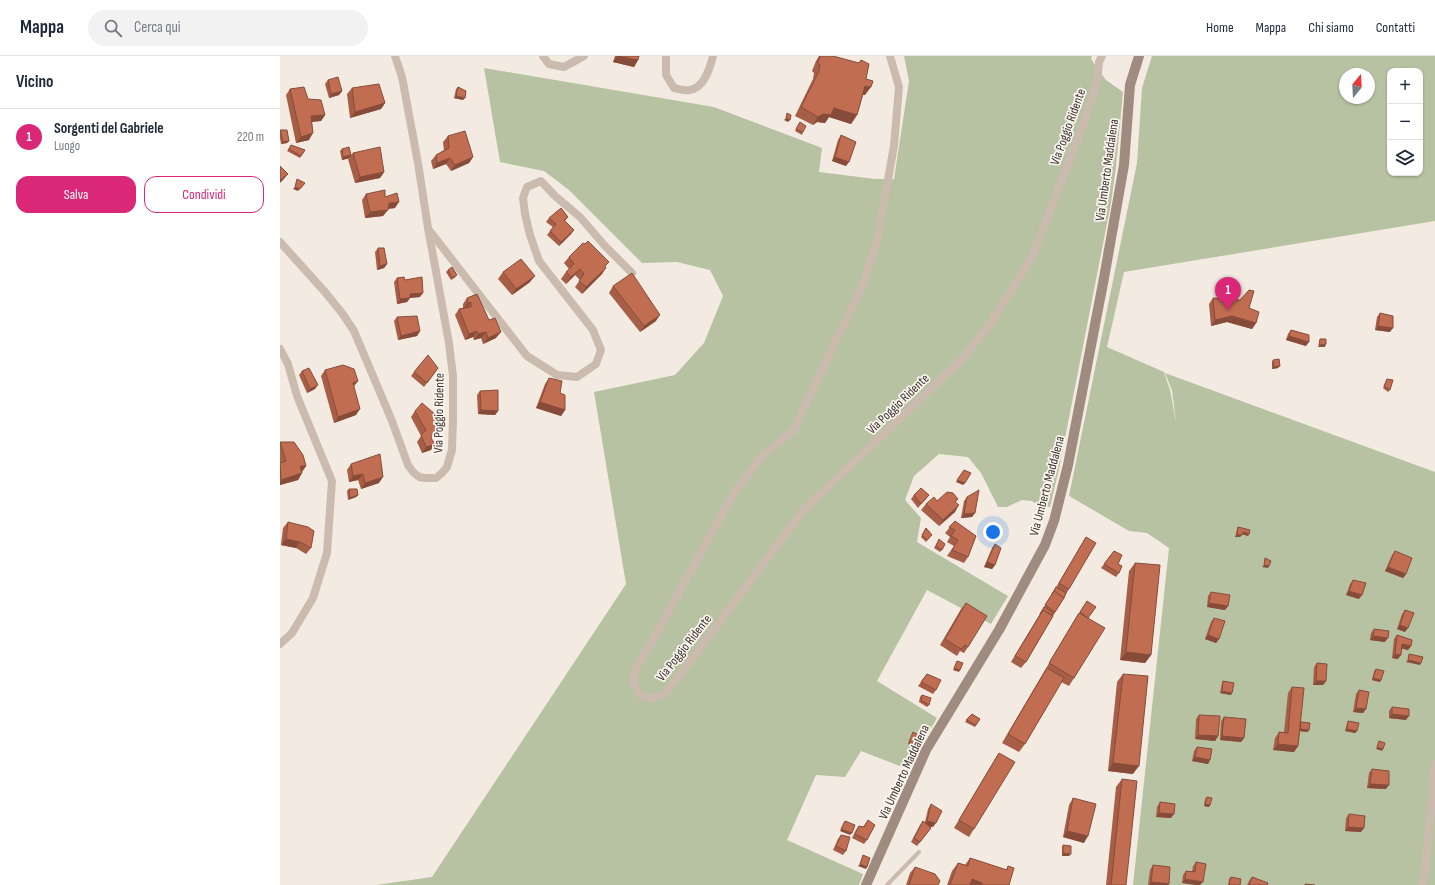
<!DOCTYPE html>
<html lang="it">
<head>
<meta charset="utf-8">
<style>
	:root { --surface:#fff; --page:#f2f2f3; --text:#1f2937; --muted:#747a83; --line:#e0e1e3; --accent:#db2777 }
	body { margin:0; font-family:"Sofia Sans Condensed",sans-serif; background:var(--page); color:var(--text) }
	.controls { position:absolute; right:12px; top:12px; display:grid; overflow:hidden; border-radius:8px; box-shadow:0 1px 3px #0004 }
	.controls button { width:36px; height:36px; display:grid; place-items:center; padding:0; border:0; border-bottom:1px solid var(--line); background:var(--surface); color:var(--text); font:20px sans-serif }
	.compass { position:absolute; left:1059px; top:12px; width:36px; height:36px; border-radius:50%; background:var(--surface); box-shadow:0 1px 3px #0004; rotate:18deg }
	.you { position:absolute; left:713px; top:476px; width:14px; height:14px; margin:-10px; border:3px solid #fff; border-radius:50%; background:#1a73e8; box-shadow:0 0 0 6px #1a73e833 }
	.badge { display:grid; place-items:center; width:26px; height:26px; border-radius:50%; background:var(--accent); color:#fff; font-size:13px; font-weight:700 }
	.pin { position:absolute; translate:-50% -33px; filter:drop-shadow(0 1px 2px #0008) }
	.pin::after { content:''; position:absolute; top:21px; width:14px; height:12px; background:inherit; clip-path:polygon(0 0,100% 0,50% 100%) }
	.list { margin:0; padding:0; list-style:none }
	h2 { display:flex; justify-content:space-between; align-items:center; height:52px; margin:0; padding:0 16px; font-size:17px }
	h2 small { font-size:13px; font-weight:400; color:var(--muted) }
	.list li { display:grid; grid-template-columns:26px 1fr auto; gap:12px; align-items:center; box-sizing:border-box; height:56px; padding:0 16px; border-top:1px solid var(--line) }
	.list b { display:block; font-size:15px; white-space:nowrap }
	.list p { margin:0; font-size:13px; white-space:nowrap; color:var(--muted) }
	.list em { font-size:13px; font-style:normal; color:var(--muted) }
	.actions { display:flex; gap:8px; padding:12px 16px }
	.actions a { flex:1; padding:9px 0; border:1px solid var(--accent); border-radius:12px; text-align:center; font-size:14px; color:var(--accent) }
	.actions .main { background:var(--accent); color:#fff }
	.icon { flex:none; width:22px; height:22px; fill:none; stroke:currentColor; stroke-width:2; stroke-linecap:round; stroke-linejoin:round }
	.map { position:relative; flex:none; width:1155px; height:829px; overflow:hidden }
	header { display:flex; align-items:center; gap:24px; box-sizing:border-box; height:56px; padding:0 20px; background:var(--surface); border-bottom:1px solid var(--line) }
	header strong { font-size:19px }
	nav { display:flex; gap:22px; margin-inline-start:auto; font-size:14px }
	.search { width:280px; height:36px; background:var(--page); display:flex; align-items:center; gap:10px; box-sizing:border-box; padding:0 14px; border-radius:22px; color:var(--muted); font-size:15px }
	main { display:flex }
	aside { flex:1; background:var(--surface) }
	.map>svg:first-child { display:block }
	.green { fill:#b7c2a2; fill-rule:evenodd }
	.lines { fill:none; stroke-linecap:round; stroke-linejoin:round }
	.lane { stroke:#cbbbae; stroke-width:4 }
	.street { stroke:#cbbbae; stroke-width:8 }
	.secondary { stroke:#9f8b7f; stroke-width:10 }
	.wall { fill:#a65e47 }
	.shaded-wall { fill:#874c39 }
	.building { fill:#c16d52; stroke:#874c39 }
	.labels { text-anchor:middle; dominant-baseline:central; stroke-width:3.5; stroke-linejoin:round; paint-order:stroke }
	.street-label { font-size:13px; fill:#3a302c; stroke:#faf5ef }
</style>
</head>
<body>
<header>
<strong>Mappa</strong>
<div class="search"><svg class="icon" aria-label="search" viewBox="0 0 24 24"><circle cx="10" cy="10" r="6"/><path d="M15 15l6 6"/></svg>Cerca qui</div>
<nav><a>Home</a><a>Mappa</a><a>Chi siamo</a><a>Contatti</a></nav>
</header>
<main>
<aside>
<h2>Vicino<small></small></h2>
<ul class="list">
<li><span class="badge">1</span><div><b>Sorgenti del Gabriele</b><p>Luogo</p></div><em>220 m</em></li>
</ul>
<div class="actions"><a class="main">Salva</a><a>Condividi</a></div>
</aside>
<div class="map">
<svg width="1155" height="829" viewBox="0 0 1155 829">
	<rect width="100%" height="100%" fill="#f3ebe2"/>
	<g class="green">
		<polygon points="624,0 812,0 811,3 826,24 843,36 836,111 831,147 779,413 770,451 759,450 752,445 742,444 727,451 718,451 701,417 688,401 659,398 634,420 625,444 641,462 637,486 728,540 711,568 647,534 597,625 657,662 642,688 630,714 581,695 565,721 536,719 507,784 583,818 579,829 96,829 152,821 346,528 314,336 395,319 424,287 443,240 430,214 397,206 362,207 289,134 264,115 220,106 204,12 434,51 542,92 539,116 595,123 614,123 629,25"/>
		<path d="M872,0H1155V165L844,216L827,291L884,316L890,334L896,366L892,334L885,317L1155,416V829H853L889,492L867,477L849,475L789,440L857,107L862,32ZM1110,15H1140V117H1110ZM1065,18H1089V42H1065Z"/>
	</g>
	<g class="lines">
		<polyline class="lane" points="607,829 639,796"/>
		<g class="street">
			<polyline points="263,0 269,8 284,11 304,0"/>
			<path d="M386,0V19L394,32C398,33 404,35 409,34C424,33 430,12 433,0"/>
			<polyline points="610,0 619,31 614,90 597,185 584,226 513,375 481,401 455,435 371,587 356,612 353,626 359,638 370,643 383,639 396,624 523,455 683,302 711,267 752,201 799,80 817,27 819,6 822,0"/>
			<polyline points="149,174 247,300 277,319 297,321 316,308 321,294 313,274 259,205 250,179 245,158 243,142 247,131 261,125 275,140 300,161 325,190 352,217"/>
			<polyline points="0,186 45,236 62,257 74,275 112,365 128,409 133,416 139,421 145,422 156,422 162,417 167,411 172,394 173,364 173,320 169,287 148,172 138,107 122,21 115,0"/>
			<polyline points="0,293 8,308 17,340 52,425 47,497 33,542 12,577 0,588"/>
			<polyline points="1142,829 1145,816 1155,708"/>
		</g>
		<polyline class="secondary" points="586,829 646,694 719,574 765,489 774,465 788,409 824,222 844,109 850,29 859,0"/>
	</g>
	<g class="wall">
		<polygon points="335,0 359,0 358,4 354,11 333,6"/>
		<polygon points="539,0 553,0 586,23 585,39 583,39 577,59 571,68 549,61 545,67 537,66 533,69 515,60 533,23 534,17 532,15 536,5"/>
		<polygon points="48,24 62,35 59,39 49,42 45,28"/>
		<polygon points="178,31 183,44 174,42 176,33"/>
		<polygon points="72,32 105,47 101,53 70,62 67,38"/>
		<polygon points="10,33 28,43 45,59 41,65 32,66 29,84 16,87 6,39"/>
		<polygon points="520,66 523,76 522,79 515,75"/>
		<polygon points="0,74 9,85 7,87 1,88 0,82"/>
		<polygon points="561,79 566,110 552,105 558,84"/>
		<polygon points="168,80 193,101 189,107 171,115 166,108 153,113 151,105 156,99 164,94 163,86"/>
		<polygon points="11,89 25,94 20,102 7,95"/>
		<polygon points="62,93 71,99 73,97 104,116 100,122 75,127 68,103 70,102 62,104 60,95"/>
		<polygon points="86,138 105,141 115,152 108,153 103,160 85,162 82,144"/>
		<polygon points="288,161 285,165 294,174 291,178 279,190 267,179 273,171 266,166 269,162"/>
		<polygon points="98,192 107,208 104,212 97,214 95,196"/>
		<polygon points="289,201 325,210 322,218 302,238 295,231 300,224 295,219 286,228 281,223 286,216 289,213 284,207"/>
		<polygon points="168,214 176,221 171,224 166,216"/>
		<polygon points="223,216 250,226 232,239 218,223"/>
		<polygon points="117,222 125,224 140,241 130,242 127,246 117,248 114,226"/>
		<polygon points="333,230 376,265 360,276 329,237"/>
		<polygon points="197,238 216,282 203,288 201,282 194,284 193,281 185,284 175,259 179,253 183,252 183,248 187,242"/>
		<polygon points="933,242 969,252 976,267 972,273 947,266 931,270 929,248"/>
		<polygon points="1100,257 1110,276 1095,274 1097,261"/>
		<polygon points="117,261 140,275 137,280 118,284 114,265"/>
		<polygon points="1011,274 1026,290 1006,284 1008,278"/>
		<polygon points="993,304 998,312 992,313 992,306"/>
		<polygon points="158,312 144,331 131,320 134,316"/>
		<polygon points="45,314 78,325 74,330 76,359 54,367 41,320"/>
		<polygon points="22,315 35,333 27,337 19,319"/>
		<polygon points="269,322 280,337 285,354 281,360 256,352 265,328"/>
		<polygon points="1107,323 1110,334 1108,336 1103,332"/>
		<polygon points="200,335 218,355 215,359 198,358 197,339"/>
		<polygon points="135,355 151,382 151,394 142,397 137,386 141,380 131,361"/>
		<polygon points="0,387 26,410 22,416 22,417 18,424 0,429"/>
		<polygon points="71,408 99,427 81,433 78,424 69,426 67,414"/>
		<polygon points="69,433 78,439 76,441 68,444 67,435"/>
		<polygon points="634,439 649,439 638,452 631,443"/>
		<polygon points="687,441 695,457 692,461 681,462 684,445"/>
		<polygon points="657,445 676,446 675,456 659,470 641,454 646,448"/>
		<polygon points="675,465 688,501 684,507 667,500 674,490 667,486 670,481 665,477"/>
		<polygon points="8,466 31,492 26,498 16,492 1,489 3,472"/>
		<polygon points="958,471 969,478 968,480 962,478 960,481 955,481 957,473"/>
		<polygon points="646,472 652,479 646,486 641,481"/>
		<polygon points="806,481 789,533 773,560 746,606 741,612 731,606 802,488"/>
		<polygon points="658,485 662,494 660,496 654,492"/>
		<polygon points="715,488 715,509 712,513 704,511 712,492"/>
		<polygon points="834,495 838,508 839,517 836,521 821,512"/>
		<polygon points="1115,495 1126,518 1123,522 1105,515 1112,499"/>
		<polygon points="855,507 871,599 865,607 840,604 849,515"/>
		<polygon points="1073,524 1079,543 1066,539 1070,528"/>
		<polygon points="931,536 948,550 945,554 927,551 928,540"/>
		<polygon points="807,545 808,562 794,622 789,630 781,626 745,688 739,696 722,687 794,565"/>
		<polygon points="686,547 688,591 684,597 680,595 677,600 660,589 681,553"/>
		<polygon points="1125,554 1125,576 1117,573 1122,558"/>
		<polygon points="934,562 939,583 936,587 925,583 931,566"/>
		<polygon points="1094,573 1105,586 1090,584 1091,577"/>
		<polygon points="1117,579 1131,590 1128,594 1122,592 1118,603 1112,602 1114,583"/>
		<polygon points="1037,607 1046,625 1043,629 1033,629 1034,611"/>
		<polygon points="1096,613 1101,624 1100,626 1092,624 1094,615"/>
		<polygon points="647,618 656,634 653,638 638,630"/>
		<polygon points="843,618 853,718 828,715 837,626"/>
		<polygon points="943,625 952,637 951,639 940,637 942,627"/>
		<polygon points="1012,631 1021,666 1028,676 1020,675 1018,690 1014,696 993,694 995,682 999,676 1004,676 1008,637"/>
		<polygon points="1079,634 1086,653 1083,657 1073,656 1076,638"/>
		<polygon points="642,639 649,649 647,651 639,646 640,641"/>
		<polygon points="1112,651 1126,664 1109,662 1109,655"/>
		<polygon points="692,658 700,663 695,671 685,666"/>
		<polygon points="919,659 938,680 935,685 915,683 916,663"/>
		<polygon points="944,661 964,682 961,686 940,684 941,665"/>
		<polygon points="1068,665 1077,675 1075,677 1065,675 1067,667"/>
		<polygon points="917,691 930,704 928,708 912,705 914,695"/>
		<polygon points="719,697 694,773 689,781 674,772 714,705"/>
		<polygon points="1092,713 1106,733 1087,732 1089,717"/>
		<polygon points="842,723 846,829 826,829 836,731"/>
		<polygon points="927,741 929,751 924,750 925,743"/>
		<polygon points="793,742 804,787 783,781 789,749"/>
		<polygon points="880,746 891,762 876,761 877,751"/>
		<polygon points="651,748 653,771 650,771 648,776 637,790 631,786 640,769 643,765 645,766 648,753"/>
		<polygon points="1069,758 1081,776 1065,775 1066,762"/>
		<polygon points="588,764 587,784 584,788 572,782 576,774 579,770 583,771"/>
		<polygon points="561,779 566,795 563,799 553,794 558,783"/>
		<polygon points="783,789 789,800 782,800 782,791"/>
		<polygon points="690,802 726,814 728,810 729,829 667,829 672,815 678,807 685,809"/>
		<polygon points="916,806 926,808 902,827 903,819 906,815 912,816 913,810"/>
		<polygon points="873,809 889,828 888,829 868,829 870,814"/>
		<polygon points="635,811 658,829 626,829 630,817"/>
		<polygon points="951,821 960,829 948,829 949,823"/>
		<polygon points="972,821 987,829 967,829 969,825"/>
	</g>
	<g class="shaded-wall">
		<polygon points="337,0 358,4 354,11 333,6"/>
		<polygon points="585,30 591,31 585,39 579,38"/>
		<polygon points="62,35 59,39 49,42 51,38"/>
		<polygon points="176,40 185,42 183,44 174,42"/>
		<polygon points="105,47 101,53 70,62 75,56"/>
		<polygon points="554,52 577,59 571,68 549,61 545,67 537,66 533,69 538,61 543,58"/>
		<polygon points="45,59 41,65 27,66 31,60"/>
		<polygon points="506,62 510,64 508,66 504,64"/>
		<polygon points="33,77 29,84 16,87 21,81"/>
		<polygon points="9,85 7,87 1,88 3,86"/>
		<polygon points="71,99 70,102 62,104 63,101"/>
		<polygon points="193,101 189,107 171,115 175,109"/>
		<polygon points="555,101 569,106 566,110 552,105"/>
		<polygon points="170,102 166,108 153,113 157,107"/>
		<polygon points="104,116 100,122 75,127 80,121"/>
		<polygon points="8,118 3,124 0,127 0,124"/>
		<polygon points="25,127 18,135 13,133 15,131"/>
		<polygon points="119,146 115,152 104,153 109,147"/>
		<polygon points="108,154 103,160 85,162 90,156"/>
		<polygon points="294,174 291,178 279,190 281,186"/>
		<polygon points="107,208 104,212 97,214 100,210"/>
		<polygon points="326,212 322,218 302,238 306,231"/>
		<polygon points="300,213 295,219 286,228 291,221"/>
		<polygon points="255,220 250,226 232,239 236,233"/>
		<polygon points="143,237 140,241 127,242 130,238"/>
		<polygon points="130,242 127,246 117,248 120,243"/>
		<polygon points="191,246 187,252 183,253 188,247"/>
		<polygon points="380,259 376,265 360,276 364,270"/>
		<polygon points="952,260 976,267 972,273 947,266 931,270 935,264"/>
		<polygon points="1098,270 1113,272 1110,276 1095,274"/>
		<polygon points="140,275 137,280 118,284 121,280"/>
		<polygon points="197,275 193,281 185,284 189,278"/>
		<polygon points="206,276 201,282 194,284 198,278"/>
		<polygon points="221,276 216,282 203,288 208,282"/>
		<polygon points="1009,280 1029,286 1026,290 1006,284"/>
		<polygon points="1046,288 1045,291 1038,291 1039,289"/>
		<polygon points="1000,310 998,312 992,313 994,311"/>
		<polygon points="78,325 73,331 73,327"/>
		<polygon points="38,329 35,333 27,337 30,333"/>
		<polygon points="260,346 285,354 281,360 256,352"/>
		<polygon points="80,353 76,359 54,367 58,361"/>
		<polygon points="201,354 218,355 215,359 198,358"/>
		<polygon points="155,388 151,394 142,397 146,391"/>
		<polygon points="20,410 26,410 21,417"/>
		<polygon points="22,417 18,424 0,429 0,426 1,424"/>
		<polygon points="83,418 78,424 69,426 73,420"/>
		<polygon points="103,421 99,427 81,433 85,427"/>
		<polygon points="677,424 685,427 683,429 676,426"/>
		<polygon points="78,439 76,441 68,444 70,442"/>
		<polygon points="679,449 675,456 659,470 663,464"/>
		<polygon points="695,457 692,461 681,462 684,458"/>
		<polygon points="963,476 969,478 968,480 962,478"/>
		<polygon points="957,479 962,479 960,481 955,481"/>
		<polygon points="6,483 20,486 16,492 1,489"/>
		<polygon points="707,506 715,509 712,513 704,511"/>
		<polygon points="984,509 989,510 988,512 982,511"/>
		<polygon points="1108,511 1126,518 1123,522 1105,515"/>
		<polygon points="1069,535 1082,539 1079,543 1066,539"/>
		<polygon points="929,547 948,550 945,554 927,551"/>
		<polygon points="1120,569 1128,572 1125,576 1117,573"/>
		<polygon points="928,579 939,583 936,587 925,583"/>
		<polygon points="1093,580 1108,582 1105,586 1090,584"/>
		<polygon points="1122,588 1131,590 1128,594 1119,592"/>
		<polygon points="846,596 871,599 865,607 840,604"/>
		<polygon points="1115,598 1121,599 1118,603 1112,602"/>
		<polygon points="1128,604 1141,607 1140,609 1126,606"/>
		<polygon points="674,612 680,614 679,616 673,614"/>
		<polygon points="1093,622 1101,624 1100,626 1092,624"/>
		<polygon points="1036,625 1046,625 1043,629 1033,629"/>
		<polygon points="942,635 952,637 951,639 940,637"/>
		<polygon points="1076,652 1086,653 1083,657 1073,656"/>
		<polygon points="1112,658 1129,660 1126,664 1109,662"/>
		<polygon points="1019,673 1029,674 1028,676 1018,675"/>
		<polygon points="1067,673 1077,675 1075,677 1065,675"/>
		<polygon points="918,679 938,680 935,685 915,683"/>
		<polygon points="942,680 964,682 961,686 940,684"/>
		<polygon points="629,686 637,689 636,691 628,688"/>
		<polygon points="998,688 1018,690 1014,696 993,694"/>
		<polygon points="1097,691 1103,693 1102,695 1096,693"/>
		<polygon points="915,701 930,704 928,708 912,705"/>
		<polygon points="833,707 859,710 853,718 828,715"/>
		<polygon points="1090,728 1109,729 1106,733 1087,732"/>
		<polygon points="925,748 930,749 929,751 924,750"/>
		<polygon points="879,757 894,758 891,762 876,761"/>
		<polygon points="647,765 656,767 653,771 644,769"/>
		<polygon points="1068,771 1084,772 1081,776 1065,775"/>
		<polygon points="561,773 572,777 570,779 560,775"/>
		<polygon points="787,775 808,780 804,787 783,781"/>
		<polygon points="783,797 791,798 789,800 782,800"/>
		<polygon points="580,808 587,811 586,813 578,810"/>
		<polygon points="692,823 702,827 700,829 688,829"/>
		<polygon points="905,823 923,826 920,829 915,829 902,827"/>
		<polygon points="871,826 889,828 888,829 869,829"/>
	</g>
	<g class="building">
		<polygon points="337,0 359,0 358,4"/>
		<polygon points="540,0 553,0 579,7 581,4 589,8 586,23 593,25 591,31 585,30 577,59 554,52 551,59 543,58 538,61 521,51 539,15 540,9 538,7"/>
		<polygon points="58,21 62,35 51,38 48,24"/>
		<polygon points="99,28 105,47 75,56 72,32"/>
		<polygon points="24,31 28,43 41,44 45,59 31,60 33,77 21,81 10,33"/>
		<polygon points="178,31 186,35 185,42 176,40"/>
		<polygon points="507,57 511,59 510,64 506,62"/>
		<polygon points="520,66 526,70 523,76 516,73"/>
		<polygon points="0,74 7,74 9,85 3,86"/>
		<polygon points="185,75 193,101 175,109 170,102 157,107 156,99 169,92 168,80"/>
		<polygon points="561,79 576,86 569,106 555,101"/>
		<polygon points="11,89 25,94 21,100 9,93"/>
		<polygon points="69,91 71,99 63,101 62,93"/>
		<polygon points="100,91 104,116 80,121 73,97"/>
		<polygon points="0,110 8,118 0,124"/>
		<polygon points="17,123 25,127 20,133 15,131"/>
		<polygon points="105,134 105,141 117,137 119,146 109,147 108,154 90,156 86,138"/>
		<polygon points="281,152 288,161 284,164 294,174 281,186 270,175 276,168 269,162"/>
		<polygon points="308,185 329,206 325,210 326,212 306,231 299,225 304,218 300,213 291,221 286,216 294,208 289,201 303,187 305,188"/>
		<polygon points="98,192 104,192 107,208 100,210"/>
		<polygon points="241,203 255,220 236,233 223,216"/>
		<polygon points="172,211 177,219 172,222 168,214"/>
		<polygon points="352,217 380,259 364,270 333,230"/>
		<polygon points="124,221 125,224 142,221 143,237 130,238 130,242 120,243 117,222"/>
		<polygon points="969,234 974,235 969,252 979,256 976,267 952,260 935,264 933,242 960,244"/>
		<polygon points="197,238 209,264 215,262 221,276 208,282 206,276 198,278 197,275 189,278 179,253 191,251 191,246 188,247 187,242"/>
		<polygon points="1100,257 1113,260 1113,272 1098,270"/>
		<polygon points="137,260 140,275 121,280 117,261"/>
		<polygon points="1011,274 1029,279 1029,286 1009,280"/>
		<polygon points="1040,283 1046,283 1046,288 1039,289"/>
		<polygon points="148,299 158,312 147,327 134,316"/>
		<polygon points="999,303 1000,310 994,311 993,304"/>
		<polygon points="63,309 74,313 78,325 73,327 80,353 58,361 45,314"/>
		<polygon points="29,312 38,329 30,333 22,315"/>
		<polygon points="269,322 282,325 280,337 285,339 285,354 260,346"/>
		<polygon points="1107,323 1113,324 1110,334 1104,330"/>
		<polygon points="218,334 218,355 201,354 200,335"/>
		<polygon points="142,347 156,359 156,372 151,382 155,388 146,391 141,379 146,374 135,355"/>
		<polygon points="0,386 14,386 23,399 26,410 20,410 22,417 1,424 0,407 6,405"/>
		<polygon points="100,398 103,421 85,427 83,418 73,420 71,408"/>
		<polygon points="684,414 691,417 685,427 677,424"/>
		<polygon points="641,432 649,439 641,448 634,439"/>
		<polygon points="69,433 77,433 78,439 70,442"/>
		<polygon points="699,434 695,457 684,458 687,441"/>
		<polygon points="667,436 673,437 678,443 675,446 679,449 663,464 646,448 654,441 657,445"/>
		<polygon points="675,465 696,480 688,501 672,494 678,484 671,480 675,474 669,471"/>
		<polygon points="8,466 28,471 34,475 31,492 20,486 6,483"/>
		<polygon points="958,471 970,474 969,478 963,476 962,479 957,479"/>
		<polygon points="646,472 652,479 647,484 642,479"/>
		<polygon points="806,481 816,487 789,533 779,527"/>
		<polygon points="659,483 665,488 662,494 656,490"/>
		<polygon points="715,488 721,492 715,509 707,506"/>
		<polygon points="834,495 842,499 838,508 842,510 839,517 824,508"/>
		<polygon points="1115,495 1132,502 1126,518 1108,511"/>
		<polygon points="985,502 991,505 989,510 984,509"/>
		<polygon points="855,507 880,509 871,599 846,596"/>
		<polygon points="1073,524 1086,527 1082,539 1069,535"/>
		<polygon points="776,531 786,537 784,542 774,535 772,538"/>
		<polygon points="774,535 784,542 775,556 765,549"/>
		<polygon points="931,536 950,539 948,550 929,547"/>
		<polygon points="807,545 816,551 808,562 800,556"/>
		<polygon points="686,547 707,560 688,591 685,589 681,593 665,583"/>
		<polygon points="764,551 773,557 772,559 763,554 760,558"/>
		<polygon points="763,554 773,560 746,606 735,600"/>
		<polygon points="1125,554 1134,557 1128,572 1120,569"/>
		<polygon points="799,557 825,572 794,622 769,607"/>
		<polygon points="934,562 945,565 939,583 928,579"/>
		<polygon points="1094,573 1109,575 1108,582 1093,580"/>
		<polygon points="1117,579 1132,584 1131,590 1122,588 1121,599 1115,598"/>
		<polygon points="1129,598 1143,601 1141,607 1128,604"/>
		<polygon points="677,605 683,607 680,614 674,612"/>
		<polygon points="1037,607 1047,608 1046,625 1036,625"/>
		<polygon points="767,612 784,622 745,688 728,678"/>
		<polygon points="1096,613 1104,615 1101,624 1093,622"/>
		<polygon points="647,618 661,624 656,634 641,626"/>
		<polygon points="843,618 868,620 859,710 833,707"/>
		<polygon points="943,625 954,627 952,637 942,635"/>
		<polygon points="1012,631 1024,632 1018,690 998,688 999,676 1008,677"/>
		<polygon points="1079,634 1089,636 1086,653 1076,652"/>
		<polygon points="642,639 651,642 649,649 641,644"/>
		<polygon points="1112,651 1129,653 1129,660 1112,658"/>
		<polygon points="692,658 700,663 696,669 686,664"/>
		<polygon points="919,659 940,660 938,680 918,679"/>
		<polygon points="944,661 966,663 964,682 942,680"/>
		<polygon points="1068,665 1079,667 1077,675 1067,673"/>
		<polygon points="1021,666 1030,667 1029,674 1020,673"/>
		<polygon points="633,676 640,680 637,689 629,686"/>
		<polygon points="1099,685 1105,687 1103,693 1097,691"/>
		<polygon points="917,691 932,693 930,704 915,701"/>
		<polygon points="719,697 735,706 694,773 679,764"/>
		<polygon points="1092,713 1109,715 1109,729 1090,728"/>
		<polygon points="842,723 857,725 846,829 831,829"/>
		<polygon points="927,741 932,742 930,749 925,748"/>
		<polygon points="793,742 816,748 808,780 787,775"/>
		<polygon points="880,746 895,748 894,758 879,757"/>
		<polygon points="651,748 662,755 656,767 647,765"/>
		<polygon points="1069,758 1085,760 1084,772 1068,771"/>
		<polygon points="588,764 595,769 587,784 575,778 579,770 584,771"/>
		<polygon points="565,765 575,769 572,777 561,773"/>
		<polygon points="643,765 651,772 640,786 634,782"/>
		<polygon points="561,779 570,781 566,795 556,790"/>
		<polygon points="783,789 791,790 791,798 783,797"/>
		<polygon points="583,799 590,802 587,811 580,808"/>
		<polygon points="690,802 727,814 728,810 734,812 729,829 702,829 702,827 692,823 690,829 670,829 678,807 688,810"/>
		<polygon points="916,806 926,808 923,826 905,823 906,815 915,816"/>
		<polygon points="873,809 890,811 889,828 871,826"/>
		<polygon points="635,811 655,818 660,825 658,829 629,829"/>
		<polygon points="951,821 961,823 960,829 949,829"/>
		<polygon points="972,821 988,827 987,829 969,829"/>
		<polygon points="1025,828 1035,829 1025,829"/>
	</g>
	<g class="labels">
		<g class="street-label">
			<text transform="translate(788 71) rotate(-70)">Via Poggio Ridente</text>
			<text transform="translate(827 114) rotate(-82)">Via Umberto Maddalena</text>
			<text transform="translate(618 348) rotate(-44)">Via Poggio Ridente</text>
			<text transform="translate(159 357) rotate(-89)">Via Poggio Ridente</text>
			<text transform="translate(767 430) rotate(-75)">Via Umberto Maddalena</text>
			<text transform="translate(404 592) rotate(-52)">Via Poggio Ridente</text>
			<text transform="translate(624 716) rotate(-65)">Via Umberto Maddalena</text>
		</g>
	</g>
</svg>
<div class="controls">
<button>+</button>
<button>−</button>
<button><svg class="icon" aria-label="layers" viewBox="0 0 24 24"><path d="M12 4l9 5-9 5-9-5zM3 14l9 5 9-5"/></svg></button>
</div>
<svg class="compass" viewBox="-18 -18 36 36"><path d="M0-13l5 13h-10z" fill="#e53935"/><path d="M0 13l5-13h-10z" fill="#747a83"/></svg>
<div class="you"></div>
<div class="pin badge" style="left:948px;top:254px">1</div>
</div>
</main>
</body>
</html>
